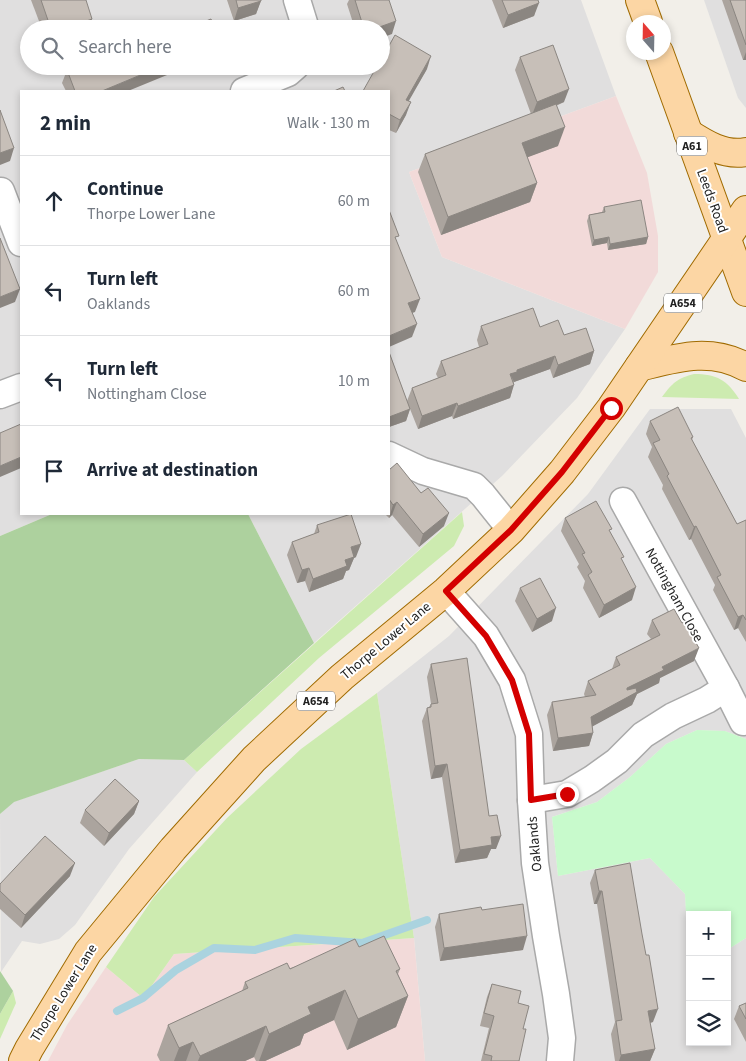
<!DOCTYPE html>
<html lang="en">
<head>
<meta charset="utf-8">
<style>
	:root { --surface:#fff; --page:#f2f2f3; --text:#1f2937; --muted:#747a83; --line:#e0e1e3 }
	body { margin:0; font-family:"Source Sans 3",sans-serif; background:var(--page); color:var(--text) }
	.controls { position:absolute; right:15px; bottom:15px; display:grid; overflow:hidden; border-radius:0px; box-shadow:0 2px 8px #0003 }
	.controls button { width:45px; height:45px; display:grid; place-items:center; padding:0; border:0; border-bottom:1px solid var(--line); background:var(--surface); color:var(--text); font:25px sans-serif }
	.compass { position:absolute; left:626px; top:15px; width:45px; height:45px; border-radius:50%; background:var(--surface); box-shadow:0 2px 8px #0003; rotate:340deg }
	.stop { position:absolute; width:15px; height:15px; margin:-11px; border:4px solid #d40000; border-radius:50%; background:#fff }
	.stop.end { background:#d40000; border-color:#fff; box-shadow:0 1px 5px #0008 }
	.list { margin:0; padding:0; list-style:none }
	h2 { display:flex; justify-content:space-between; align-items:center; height:65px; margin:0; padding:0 20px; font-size:21px }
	h2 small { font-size:16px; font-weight:400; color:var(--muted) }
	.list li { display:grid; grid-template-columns:32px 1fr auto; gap:15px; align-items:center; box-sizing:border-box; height:90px; padding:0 20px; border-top:1px solid var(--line) }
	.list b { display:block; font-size:19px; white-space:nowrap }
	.list p { margin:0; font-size:16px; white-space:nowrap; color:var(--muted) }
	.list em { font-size:16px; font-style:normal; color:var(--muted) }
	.icon { flex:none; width:28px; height:28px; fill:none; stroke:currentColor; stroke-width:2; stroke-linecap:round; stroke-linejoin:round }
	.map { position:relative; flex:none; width:746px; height:1061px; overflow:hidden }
	.search { position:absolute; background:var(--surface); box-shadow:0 2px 8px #0003; left:20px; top:20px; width:370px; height:55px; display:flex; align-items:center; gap:12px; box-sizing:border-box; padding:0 18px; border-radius:28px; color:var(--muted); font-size:19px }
	.panel { position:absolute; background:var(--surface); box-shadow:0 2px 8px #0003; left:20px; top:90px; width:370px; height:425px; border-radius:0px }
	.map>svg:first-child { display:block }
	.residential { fill:#e0dfdf; fill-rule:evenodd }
	.commercial { fill:#f2dad9 }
	.grass { fill:#cdebb0 }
	.forest { fill:#add19e }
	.park { fill:#c8facc }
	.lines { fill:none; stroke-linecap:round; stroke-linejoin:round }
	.stream { stroke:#aad3df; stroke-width:8 }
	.street-casing { stroke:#a9a9a9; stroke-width:29 }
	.primary-casing { stroke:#a06b00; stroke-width:30 }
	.street { stroke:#fff; stroke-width:26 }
	.primary { stroke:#fcd6a4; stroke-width:28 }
	.wall { fill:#aba49e }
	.shaded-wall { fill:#8b8681 }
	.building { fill:#c7bfb8; stroke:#8b8681 }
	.route { stroke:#d40000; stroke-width:6 }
	.labels { text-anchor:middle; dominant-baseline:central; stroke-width:4; stroke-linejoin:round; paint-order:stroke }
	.shield { fill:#fff; stroke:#646464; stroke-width:1 }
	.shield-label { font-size:12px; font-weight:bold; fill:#222 }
	.street-label { font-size:14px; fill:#222; stroke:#fff }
</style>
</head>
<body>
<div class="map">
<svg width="746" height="1061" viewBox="0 0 746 1061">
	<rect width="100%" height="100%" fill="#f2efe9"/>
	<g class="residential">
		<path d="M0,0H581L616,96L409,172L442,257L625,329L577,398L502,476L314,643L248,514H389V91H21V514H52L0,536ZM29,29H381V66H29Z"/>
		<polygon points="704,0 746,0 746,108 738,98"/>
		<polygon points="650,409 731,409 746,438 746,739 725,731 697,730 666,744 630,777 597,802 552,817 558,876 650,858 685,894 690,974 690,1042 727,1042 727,950 746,938 746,1061 425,1061 414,938 377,693 449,636 588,494"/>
		<polygon points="139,759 184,760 197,772 129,849 75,925 59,939 40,944 22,941 1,972 0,814 13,802"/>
	</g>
	<g class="commercial">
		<polygon points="616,96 647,173 658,236 658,272 625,329 442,257 409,172"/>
		<polygon points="414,938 425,1061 48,1061 67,1025 106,967 143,998 174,954"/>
	</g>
	<g class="grass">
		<path d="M694,374C717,374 727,380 739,399L662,397C672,383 678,378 694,374Z"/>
		<polygon points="462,512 464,526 454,546 319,658 197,772 184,760"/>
		<polygon points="377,693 414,938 174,954 143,998 106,967 154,897 227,818 301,749"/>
		<polygon points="13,991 16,1003 0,1039 0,1014"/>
	</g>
	<g class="forest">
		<polygon points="52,514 248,514 314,643 184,760 139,759 14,802 0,814 0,536"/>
		<polygon points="0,971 13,991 0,1014"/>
	</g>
	<polygon class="park" points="697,730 725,731 746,739 746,938 727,950 727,915 690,915 689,974 685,894 650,858 558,876 552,817 597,802 630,777 666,744"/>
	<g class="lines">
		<polyline class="stream" points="117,1011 143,998 176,970 214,948 255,950 295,938 362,943 427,920"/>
		<g class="street-casing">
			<g id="street">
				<polyline points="297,0 306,29"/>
				<polyline points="244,91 288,73 296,66"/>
				<polyline points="1,191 21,243"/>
				<polyline points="0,395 21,387"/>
				<polyline points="389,455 423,471 474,486 483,495 511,530"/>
				<polyline points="623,501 726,688 743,722"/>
				<polyline points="446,591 486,636 512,680 529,734 531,800 535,863 546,936 556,994 562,1038 560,1061"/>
				<polyline points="531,800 567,794 592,779 617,761 643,735 673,716 707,700 726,688"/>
			</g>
		</g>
		<g class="primary-casing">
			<g id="primary">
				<polyline points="640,0 648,22"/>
				<polyline points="659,52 746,292"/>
				<path d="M688,133C705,144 724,156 746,152"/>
				<path d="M639,367C676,358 710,347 746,367"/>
				<polyline points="23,1061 29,1049 88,952 173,849 254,759 342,677 446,591 511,530 562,472 611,408 746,210"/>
			</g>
		</g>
		<use href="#street" class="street"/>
		<use href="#primary" class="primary"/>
	</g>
	<g class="wall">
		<polygon points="31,0 86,0 89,29 42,29"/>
		<polygon points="227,0 261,0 256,14 234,21"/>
		<polygon points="349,0 389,0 392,34 381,29 355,29 347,4"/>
		<polygon points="492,0 538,0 534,16 503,28"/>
		<polygon points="722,0 746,0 746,60 743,60"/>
		<polygon points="520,57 564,102 556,106 558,146 527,157 537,183 530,202 441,235 418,172 425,154 531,114 515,70"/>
		<polygon points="427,69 408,101 406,115 396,133 389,130 389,91"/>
		<polygon points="67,70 128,91 66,91 62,83"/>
		<polygon points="604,207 648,237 646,244 608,250 607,243 592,246 587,221 589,215 602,212"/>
		<polygon points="481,326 540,327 564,335 594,351 590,364 553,378 550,369 514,382 510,398 453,419 452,416 418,429 410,409 406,421 389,427 389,352 407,401 412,388 438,378 436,374 441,361 479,347 477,340"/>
		<polygon points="650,421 693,437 692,440 737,524 746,520 746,642 738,628 734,630 713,590 715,585 691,539 689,540 662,489 663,485 648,457 652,447 646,434"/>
		<polygon points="389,470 421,493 444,526 419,547 392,515 389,518 385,514 389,514"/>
		<polygon points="565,518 610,532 622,561 632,600 599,618 583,588 585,581 577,567 579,564 561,531"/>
		<polygon points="317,525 356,557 354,558 349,570 346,571 343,579 309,592 305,581 297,583 287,555 292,542 314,534"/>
		<polygon points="520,588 552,621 532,632 515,601"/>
		<polygon points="652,620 694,661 660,678 659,683 637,694 632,705 592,726 593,733 589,746 553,751 547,715 552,702 585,697 584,694 588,681 612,669 616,657 651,639 647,634"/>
		<polygon points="431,664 489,816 496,849 491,849 487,858 455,863 442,777 431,779 422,721 427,708 429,707 431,704 427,677"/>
		<polygon points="139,801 134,814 104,846 80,823 85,810"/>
		<polygon points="595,870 653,1022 650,1023 655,1049 650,1061 615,1061 611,1034 615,1022 597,904 594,904 590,883"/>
		<polygon points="70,876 21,928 0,909 0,884"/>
		<polygon points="482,910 523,950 440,961 435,927 439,914"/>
		<polygon points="359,947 400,969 398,974 408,996 396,1027 347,1050 334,1020 304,1034 300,1045 265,1061 256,1061 254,1057 245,1061 160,1061 157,1055 168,1025 242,991 245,982"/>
		<polygon points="492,984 518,1003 523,1029 519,1061 481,1061 489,1028 480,1026 487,997"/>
		<polygon points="746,1003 746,1042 734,1019 739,1006"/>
	</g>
	<g class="shaded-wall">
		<polygon points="261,1 256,14 234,21 238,8"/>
		<polygon points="539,3 534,16 503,28 508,15"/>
		<polygon points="92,19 89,29 65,29"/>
		<polygon points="396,21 392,34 381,38 381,29 374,29"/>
		<polygon points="746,52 746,60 743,60"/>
		<polygon points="431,56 427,69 402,113 406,100"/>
		<polygon points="162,66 189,66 128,91 102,91"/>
		<polygon points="569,89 564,102 532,115 537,102"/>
		<polygon points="411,102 406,115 396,133 400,120"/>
		<polygon points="565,127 558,146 515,162 522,143"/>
		<polygon points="14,148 10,161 0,165 0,153"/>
		<polygon points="537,183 530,202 441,235 448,217"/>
		<polygon points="609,237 607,243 592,246 594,240"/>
		<polygon points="648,237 646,244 608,250 610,244"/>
		<polygon points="20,289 15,302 0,308 0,297"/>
		<polygon points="420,299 415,312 404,316 408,303"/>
		<polygon points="417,324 412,337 389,347 389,336"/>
		<polygon points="594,351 590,364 553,378 558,365"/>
		<polygon points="555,356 550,369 514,382 510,374 517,370"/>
		<polygon points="514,385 510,398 453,419 458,406"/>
		<polygon points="457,403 452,416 418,429 422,416"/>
		<polygon points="410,409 406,421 389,427 389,417"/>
		<polygon points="21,457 21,468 0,477 0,466"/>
		<polygon points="397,502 392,515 389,518 393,505"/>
		<polygon points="449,513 444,526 419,547 423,534"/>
		<polygon points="696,526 691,539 689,540 694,527"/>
		<polygon points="361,544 356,557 354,558 349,570 346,571 343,579 309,592 313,579 351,547"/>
		<polygon points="309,568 305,581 297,583 302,570"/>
		<polygon points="636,587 632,600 599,618 604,605"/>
		<polygon points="556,608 552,621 532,632 537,619"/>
		<polygon points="743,615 738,628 734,630 738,617"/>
		<polygon points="699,648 694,661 660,678 659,683 637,694 632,705 586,730 591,717 627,688 662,667"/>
		<polygon points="593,733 589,746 553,751 558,738"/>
		<polygon points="447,764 442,777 431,779 435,766"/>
		<polygon points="139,801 134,814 104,846 109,833"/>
		<polygon points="501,836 496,849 491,849 487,858 455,863 460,850 491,837"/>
		<polygon points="75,863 70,876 21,928 25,915"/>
		<polygon points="599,891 602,891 597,904 594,904"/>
		<polygon points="527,936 523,950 440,961 444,948"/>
		<polygon points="345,990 334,1020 304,1034 300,1045 265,1061 259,1061 269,1034 308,1007"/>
		<polygon points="408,996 396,1027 347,1050 358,1019"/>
		<polygon points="658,1009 653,1022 644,1024 648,1011"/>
		<polygon points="266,1026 254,1057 245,1061 198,1061 200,1056"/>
		<polygon points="193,1042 186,1061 174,1061 179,1048"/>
		<polygon points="655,1049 650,1061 619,1061 621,1055"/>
	</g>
	<g class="building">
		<polygon points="41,0 86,0 92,19 65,29 51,29"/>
		<polygon points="236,0 261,0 261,1 238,8"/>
		<polygon points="355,0 389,0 396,21 374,29 364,29"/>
		<polygon points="502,0 538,0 539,3 508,15"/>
		<polygon points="730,0 746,0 746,45"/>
		<polygon points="211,19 215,29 186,29"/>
		<polygon points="395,35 431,56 406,100 411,102 400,120 389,114 389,91 363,91 377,66 381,66 381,60"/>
		<polygon points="553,45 569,89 537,102 520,57"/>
		<polygon points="77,66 162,66 102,91 75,91 67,70"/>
		<polygon points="343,87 345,91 334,91"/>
		<polygon points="556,104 565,127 522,143 537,183 448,217 425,154"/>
		<polygon points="0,110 14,148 0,153"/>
		<polygon points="641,200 648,237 610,244 609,237 594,240 589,215 605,212 604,207"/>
		<polygon points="389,210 399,236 395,237 420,299 408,303 417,324 389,336"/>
		<polygon points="0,238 20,289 0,297"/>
		<polygon points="533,308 540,327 558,320 564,335 586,328 594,351 558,365 555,356 517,370 517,372 510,374 514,385 458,406 457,403 422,416 412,388 446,375 441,361 488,344 481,326"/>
		<polygon points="389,352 410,409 389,417"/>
		<polygon points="678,407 693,437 691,438 737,524 746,520 746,620 743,615 738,617 717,577 721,575 696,526 694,527 667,476 669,474 653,443 660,440 650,421"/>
		<polygon points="21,424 21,457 0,466 0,433"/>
		<polygon points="397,463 421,493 428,488 449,513 423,534 397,502 393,505 389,499 389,470"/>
		<polygon points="596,501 612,529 609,530 624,557 621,558 636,587 604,605 588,575 592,572 582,554 585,553 565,518"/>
		<polygon points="351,514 361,544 351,547 354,557 345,560 347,566 313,579 309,568 302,570 292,542 319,532 317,525"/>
		<polygon points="540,578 556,608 537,619 520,588"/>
		<polygon points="674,609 682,623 684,622 699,648 662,667 664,670 627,688 627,690 636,688 637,692 591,717 593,733 558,738 552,702 596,695 588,681 620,665 616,657 660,635 652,620"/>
		<polygon points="467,658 489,816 497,815 501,836 491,837 492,845 460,850 447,764 435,766 427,708 431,707 431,704 438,703 431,664"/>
		<polygon points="115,779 139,801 109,833 85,810"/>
		<polygon points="45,836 75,863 25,915 0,891 0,884"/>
		<polygon points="630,863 642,934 646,955 649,955 658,1009 648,1011 655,1049 621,1055 616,1021 622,1020 602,891 599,891 595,870"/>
		<polygon points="523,904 527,936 444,948 439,914 481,907 482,910"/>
		<polygon points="384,936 400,969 396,971 408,996 358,1019 345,990 308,1007 311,1014 269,1034 266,1026 200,1056 193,1042 179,1048 168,1025 248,988 245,982 287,963 290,969 355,939 359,947"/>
		<polygon points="492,984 521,991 518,1003 529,1006 523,1029 526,1029 519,1061 491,1061 492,1056 484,1054 494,1016 484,1013"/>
		<polygon points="746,1003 746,1019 739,1006"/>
	</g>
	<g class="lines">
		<polyline class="route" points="567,794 531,800 529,734 512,680 486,636 446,591 511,530 562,472 611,408"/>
	</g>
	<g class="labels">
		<g class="shield">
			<rect x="677" y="136.5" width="30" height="19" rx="4"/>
			<rect x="664" y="293.5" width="38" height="19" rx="4"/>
			<rect x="297" y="691.5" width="38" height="19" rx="4"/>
		</g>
		<g class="shield-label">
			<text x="692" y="146">A61</text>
			<text x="683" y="303">A654</text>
			<text x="316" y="701">A654</text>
		</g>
		<g class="street-label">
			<text transform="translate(712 201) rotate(70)">Leeds Road</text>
			<text transform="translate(674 595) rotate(61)">Nottingham Close</text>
			<text transform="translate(386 641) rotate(-40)">Thorpe Lower Lane</text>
			<text transform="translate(535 844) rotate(-95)">Oaklands</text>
			<text transform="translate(64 993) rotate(-58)">Thorpe Lower Lane</text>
		</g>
	</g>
</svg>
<div class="controls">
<button>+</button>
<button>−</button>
<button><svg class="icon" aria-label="layers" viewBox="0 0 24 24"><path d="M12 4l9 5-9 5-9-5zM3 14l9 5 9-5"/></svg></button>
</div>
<svg class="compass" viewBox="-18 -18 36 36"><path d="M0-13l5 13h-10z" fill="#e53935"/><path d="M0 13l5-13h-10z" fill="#747a83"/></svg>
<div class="stop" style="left:611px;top:408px"></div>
<div class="stop end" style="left:567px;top:794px"></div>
<div class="search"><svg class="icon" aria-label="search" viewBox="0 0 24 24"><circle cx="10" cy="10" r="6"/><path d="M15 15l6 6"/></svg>Search here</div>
<section class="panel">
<h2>2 min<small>Walk · 130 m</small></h2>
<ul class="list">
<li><svg class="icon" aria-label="ahead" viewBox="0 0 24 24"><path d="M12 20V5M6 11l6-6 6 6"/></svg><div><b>Continue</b><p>Thorpe Lower Lane</p></div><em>60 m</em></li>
<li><svg class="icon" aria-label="left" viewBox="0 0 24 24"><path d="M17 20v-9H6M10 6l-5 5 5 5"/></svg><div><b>Turn left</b><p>Oaklands</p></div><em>60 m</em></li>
<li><svg class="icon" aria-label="left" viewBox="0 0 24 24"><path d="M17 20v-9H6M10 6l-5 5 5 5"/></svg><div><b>Turn left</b><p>Nottingham Close</p></div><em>10 m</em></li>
<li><svg class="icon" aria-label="arrive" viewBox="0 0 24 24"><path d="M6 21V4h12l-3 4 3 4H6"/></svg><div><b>Arrive at destination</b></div></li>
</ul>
</section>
</div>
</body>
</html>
